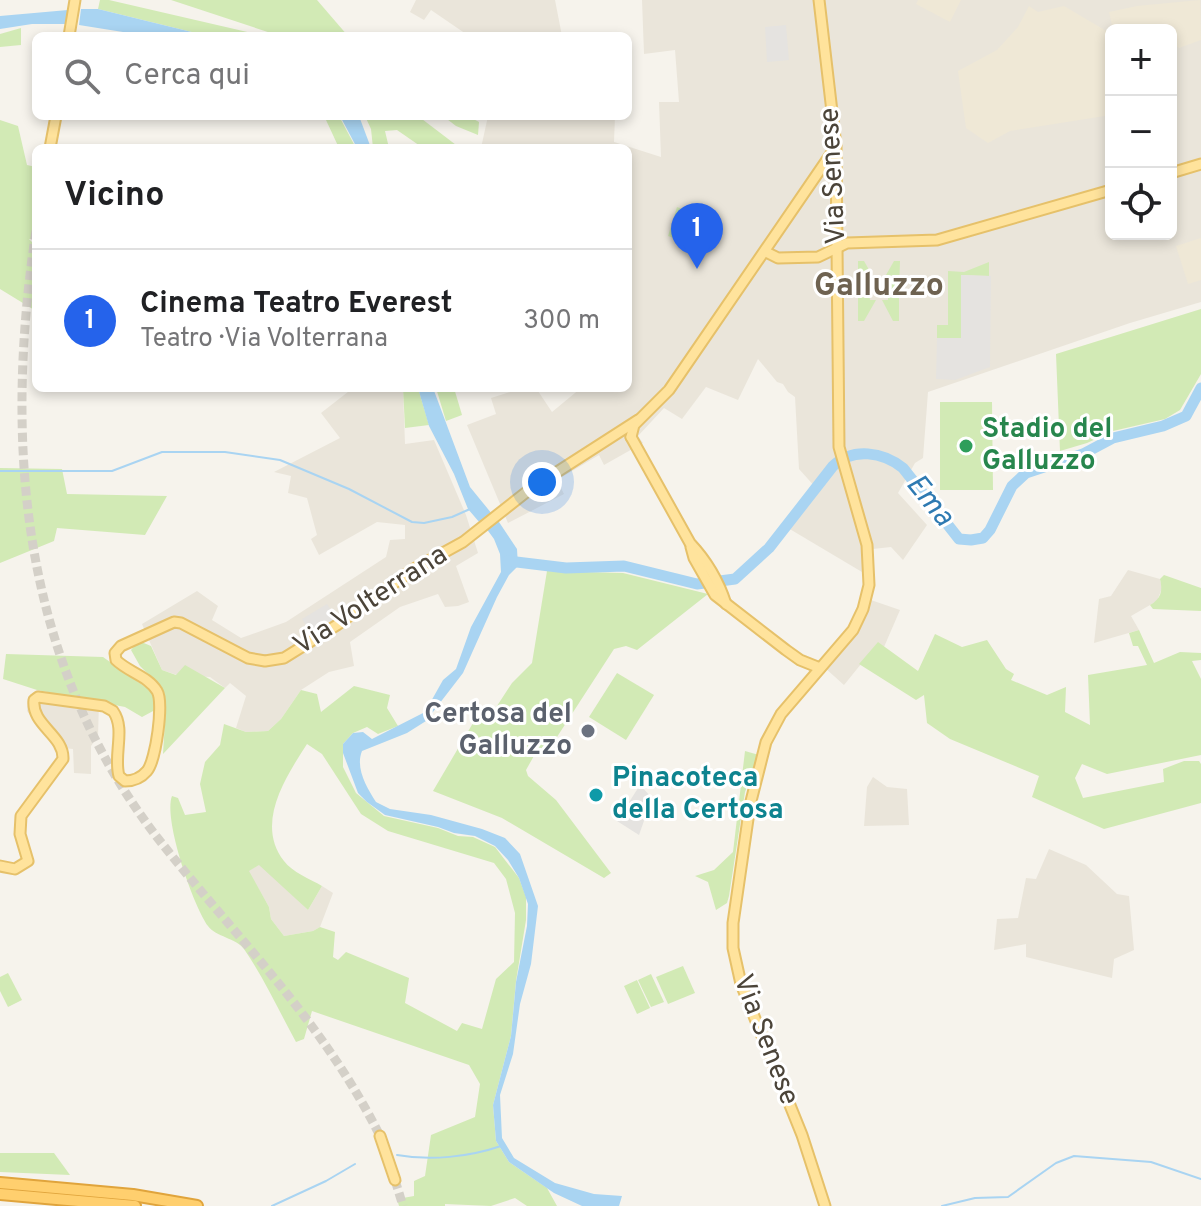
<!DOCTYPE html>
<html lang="it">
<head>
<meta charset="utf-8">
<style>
	:root { --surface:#fff; --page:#f2f2f2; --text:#202124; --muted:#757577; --line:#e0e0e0; --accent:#2563eb }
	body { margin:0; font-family:Overpass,sans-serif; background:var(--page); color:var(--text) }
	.controls { position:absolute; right:24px; top:24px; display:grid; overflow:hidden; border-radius:12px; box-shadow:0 4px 12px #0003 }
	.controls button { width:72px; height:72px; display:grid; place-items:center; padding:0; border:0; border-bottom:2px solid var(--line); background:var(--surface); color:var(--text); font:40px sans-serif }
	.you { position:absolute; left:542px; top:482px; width:28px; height:28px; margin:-20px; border:6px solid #fff; border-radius:50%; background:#1a73e8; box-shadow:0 0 0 12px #1a73e833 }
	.badge { display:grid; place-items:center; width:52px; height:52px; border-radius:50%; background:var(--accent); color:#fff; font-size:26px; font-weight:700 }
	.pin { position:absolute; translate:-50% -66px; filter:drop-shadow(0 2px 4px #0008) }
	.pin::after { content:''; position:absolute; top:42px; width:28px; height:24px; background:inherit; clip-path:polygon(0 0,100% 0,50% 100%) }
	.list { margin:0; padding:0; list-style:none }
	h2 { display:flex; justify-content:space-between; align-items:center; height:104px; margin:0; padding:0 32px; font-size:34px }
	h2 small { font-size:26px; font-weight:400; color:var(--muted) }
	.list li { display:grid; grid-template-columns:52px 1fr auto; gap:24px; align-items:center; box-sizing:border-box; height:144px; padding:0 32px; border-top:2px solid var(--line) }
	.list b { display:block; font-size:30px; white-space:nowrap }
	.list p { margin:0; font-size:26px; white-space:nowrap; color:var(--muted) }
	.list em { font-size:26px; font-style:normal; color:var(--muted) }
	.icon { flex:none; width:44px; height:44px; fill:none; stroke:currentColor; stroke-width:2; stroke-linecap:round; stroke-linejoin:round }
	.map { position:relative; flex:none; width:1201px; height:1206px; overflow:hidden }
	.search { position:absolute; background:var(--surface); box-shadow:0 4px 12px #0003; left:32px; top:32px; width:600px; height:88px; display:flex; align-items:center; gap:20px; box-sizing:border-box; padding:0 28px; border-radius:12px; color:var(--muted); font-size:30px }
	.panel { position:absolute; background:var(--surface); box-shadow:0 4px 12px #0003; left:32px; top:144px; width:600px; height:248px; border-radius:12px }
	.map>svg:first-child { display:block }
	.residential { fill:#eae5da; fill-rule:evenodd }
	.education { fill:#efe8d6 }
	.green { fill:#d2eab5; fill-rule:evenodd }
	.parking { fill:#e5e3e0 }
	.water { fill:#a9d4f2 }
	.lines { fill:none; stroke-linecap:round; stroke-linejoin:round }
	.stream { stroke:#a9d4f2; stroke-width:2 }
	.river { stroke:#a9d4f2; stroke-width:11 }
	.major-tunnel { stroke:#d4d0c8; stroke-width:9; stroke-dasharray:9 4.5; stroke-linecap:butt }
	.major-casing { stroke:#e6c16a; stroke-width:13 }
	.highway-casing { stroke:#e0a43c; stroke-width:14 }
	.major { stroke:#ffe39c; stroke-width:9 }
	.highway { stroke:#ffcf6e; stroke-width:10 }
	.leisure-dot { fill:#2e9e5b; stroke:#fff; stroke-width:3 }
	.worship-dot { fill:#6b7280; stroke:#fff; stroke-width:3 }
	.culture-dot { fill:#0f9aa8; stroke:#fff; stroke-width:3 }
	.labels { text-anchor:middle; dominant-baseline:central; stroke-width:6; stroke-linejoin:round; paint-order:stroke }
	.street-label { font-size:28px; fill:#4b4439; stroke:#fff }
	.leisure-label { font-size:28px; font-weight:bold; fill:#27864d; stroke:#fff; text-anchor:start }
	.worship-label { font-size:28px; font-weight:bold; fill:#5b616d; stroke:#fff; text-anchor:end }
	.culture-label { font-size:28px; font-weight:bold; fill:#0d838f; stroke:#fff; text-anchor:start }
	.water-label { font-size:30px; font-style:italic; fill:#2e7ab2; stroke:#fff }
	.quarter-label { font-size:32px; font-weight:bold; fill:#6e6250; stroke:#fff }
</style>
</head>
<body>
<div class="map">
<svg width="1201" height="1206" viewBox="0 0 1201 1206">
	<rect width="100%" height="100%" fill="#f6f3ec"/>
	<g class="residential">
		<polygon points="416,0 555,0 562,36 469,36 431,10 424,20 410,12"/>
		<path d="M642,0H1201V302L1130,323L928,392L923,458L915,463L898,493L927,525L903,560L891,547L864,550L865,566L862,572L788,528L817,489L799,469L795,397L788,392L783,384L777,382L758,359L738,400L706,387L682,419L664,408L638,436L643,443L604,465L599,455L557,480L564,494L508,523L467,425L496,414L491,398L523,388H536L552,412L581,388H628V148H481L488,116H615L614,142L661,157L659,102H679L675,50L644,54ZM1111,30H1171V234H1111Z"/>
		<polygon points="353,388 403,388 405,444 434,440 466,515 478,553 456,566 469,602 458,606 445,607 438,594 400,607 350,642 354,666 329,672 301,690 281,719 268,731 246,732 236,728 246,696 230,683 225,688 210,677 177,675 162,670 142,624 197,591 218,606 212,620 241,638 286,622 386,557 390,540 405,539 405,525 377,522 319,555 311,539 317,535 307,498 288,493 291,476 274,472 340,438 321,413"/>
		<polygon points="1128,570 1160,579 1162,588 1157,601 1131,616 1139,630 1094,643 1099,599 1111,596"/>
		<polygon points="868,599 900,610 884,647 878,643 844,685 824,667"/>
		<polygon points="37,690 99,702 98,736 91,746 91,774 74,773 73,749 54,747 27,711 28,697"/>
		<polygon points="873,777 887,787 907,789 909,825 864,826 867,787"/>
		<polygon points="1049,849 1086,865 1117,894 1129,896 1134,950 1114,959 1112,978 1026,957 1026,944 994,950 997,919 1018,918 1026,878 1036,879"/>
		<polygon points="260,864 308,910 322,886 333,893 320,927 313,931 284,936 271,919 269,907 248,871"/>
	</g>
	<g class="education">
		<polygon points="918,0 961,0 950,22 916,4"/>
		<polygon points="1200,0 1201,40 1179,48 1175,45 1171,47 1171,30 1113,30 1109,12 1137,6"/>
		<polygon points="1029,6 1038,12 1064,6 1108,32 1111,49 1111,115 1010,131 988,143 966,128 958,71 997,50 1018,27"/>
		<polygon points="1201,238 1201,280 1188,284 1176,246"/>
	</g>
	<g class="green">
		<polygon points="100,0 109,0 265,36 208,36 98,9"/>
		<polygon points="171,0 317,0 348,36 280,36"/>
		<polygon points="21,28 21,45 0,47 0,34"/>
		<polygon points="319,116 339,116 356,148 339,148 326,120"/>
		<polygon points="365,116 418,116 460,148 423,148 397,130 385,131 389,148 373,148 371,129"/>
		<polygon points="443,116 468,116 479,122 478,135 456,126"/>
		<polygon points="0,120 18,126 27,165 36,167 36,239 29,239 36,246 36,311 0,289"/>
		<polygon points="677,207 688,211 680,240 668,236"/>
		<polygon points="858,261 864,261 876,282 870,282 870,289 858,289"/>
		<polygon points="894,261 900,261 899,289 888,289 888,282 882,282"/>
		<polygon points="989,262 989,276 961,275 961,338 937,338 937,325 948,325 948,271 964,272"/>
		<polygon points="858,292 869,293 870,300 876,300 864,321 858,321"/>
		<polygon points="888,292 899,292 899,321 893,321 882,300 888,300"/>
		<polygon points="1201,309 1201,374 1180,410 1165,419 1113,431 1087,443 1060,451 1056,354"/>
		<polygon points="403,388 418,388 429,425 405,428"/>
		<polygon points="436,388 454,388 462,415 446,421"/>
		<polygon points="940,402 992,402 993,490 940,490"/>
		<polygon points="0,468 62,469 67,494 167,496 145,535 57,528 54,541 0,563"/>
		<polygon points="547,571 623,573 708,594 637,650 626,646 614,649 544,757 535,754 526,770 528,776 556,800 611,873 604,878 502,818 433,791 473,723 495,709 512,683 532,663"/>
		<path d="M1164,575L1201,588V611L1153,609L1150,605C1161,599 1163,591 1160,579Z"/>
		<polygon points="1139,630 1154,663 1180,652 1201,653 1201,660 1192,661 1201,679 1201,755 1107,774 1082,764 1075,778 1083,798 1164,782 1163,769 1184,761 1199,761 1201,764 1201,803 1104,829 1032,797 1039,776 950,739 927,723 924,695 916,700 859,664 878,642 918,671 935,634 962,647 987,640 1006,669 1014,674 1011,680 1047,695 1066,687 1065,712 1090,725 1088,675 1147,665 1138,646 1133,646 1129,633"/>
		<polygon points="139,641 151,646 162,670 176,675 185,665 225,688 163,754 166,704 160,686 140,666 131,650"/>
		<polygon points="6,654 103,657 155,694 155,710 142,717 125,707 37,690 3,679"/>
		<polygon points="617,673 654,695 626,740 589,717"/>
		<path d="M354,686L390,695L387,708L398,726L378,734L367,727L353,733L343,744V767L356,793L384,816L438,828L458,836L473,837L495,847L519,878L526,897V920L516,981L511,1036L493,1105L496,1141L509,1162L547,1188L557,1206H527L515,1198L491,1206L445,1204V1206H399L397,1199L414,1196V1181L425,1176L431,1135L475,1117L480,1084L469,1065L312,1011L304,1039L296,1042C279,1011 264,978 244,949C236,938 216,937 208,926C193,905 163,819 172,796L178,798L185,815L206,812L200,784L205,762L220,745L224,724L246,732L268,731L281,719L301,690L317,694L321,712ZM307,744L322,754L361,814L388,831L494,863L506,879L515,913L514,962L496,979L482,1029L462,1023L457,1031L405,1003L409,978L346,952L338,960L333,957L335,932L320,927L313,931L284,936L271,919L269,907L249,871L259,865L308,910L322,886C310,879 292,872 284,861C255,824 285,778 307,744Z"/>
		<polygon points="745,751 759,755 745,792 729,896 727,903 716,910 708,882 695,876 714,870 733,852"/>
		<polygon points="683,966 695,993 668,1004 656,977"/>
		<polygon points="8,973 22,1000 8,1007 0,991 0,977"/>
		<polygon points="651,974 664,1002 651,1007 638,980"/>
		<polygon points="637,980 650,1008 637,1014 624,986"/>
		<polygon points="0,1153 54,1153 70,1175 0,1172"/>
	</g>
	<g class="parking">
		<polygon points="786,25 789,60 767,62 765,27"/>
		<polygon points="961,275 991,276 990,367 955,380 936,379 937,338 961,338"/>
		<polygon points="327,604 337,619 312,635 302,619"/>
		<polygon points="640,785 652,798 639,835 617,821"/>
	</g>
	<g class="water">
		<polygon points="81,9 98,9 208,36 148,36 79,25"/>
		<polygon points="68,10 66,24 32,24 0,29 0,16"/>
		<polygon points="340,116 359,116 371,148 357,148"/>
		<polygon points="418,388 433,388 470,487 492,514 480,523 468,509 454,474 429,426"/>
		<path d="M497,519L517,549L518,566L509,575L497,597L463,673L426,721L407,733L362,751C355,768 367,788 376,802L390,809L431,815L482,829L505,838L520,854L538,906L531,964L520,1004L513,1054L500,1095L502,1138L514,1158L555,1183L594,1194L622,1196L619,1206H582L554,1193L509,1162L496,1141L493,1105L511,1036L516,982L527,926L528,904L519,878L508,860L495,846L475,836L454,833L438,827L385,815L367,802L358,793L343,753V744L353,733L363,732L372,739L425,712L443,680L456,669L471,627L501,572L500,554L494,539L486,528Z"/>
	</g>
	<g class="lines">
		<g class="stream">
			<polyline points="0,471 112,471 162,452 225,452 280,460 349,489 412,522 424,523 452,517 470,509"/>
			<path d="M397,1155C430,1161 469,1157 501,1146"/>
			<polyline points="272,1206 326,1181 355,1164"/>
			<polyline points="942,1206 975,1198 1008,1197 1056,1163 1074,1156 1151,1162 1201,1179"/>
		</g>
		<path class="river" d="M508,561L566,568L624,566L697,584L735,579L769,548L833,466C853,447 883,452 903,468L959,539L971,540L983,538L990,530L1012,486L1026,473L1083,454L1113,438L1163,426L1186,416L1201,388"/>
		<g class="major-tunnel">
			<path d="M36,231C3,446 22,665 160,841C239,941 322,1020 380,1136"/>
			<polyline points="395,1180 403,1206"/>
		</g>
		<g class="major-casing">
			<g id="major">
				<polyline points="819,0 836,146 839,447 867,545 869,585 863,609 853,630 781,714 766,742 750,805 733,923 733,948 741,984 802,1135 825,1206"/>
				<polyline points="69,36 75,0"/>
				<polyline points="50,148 56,116"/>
				<polyline points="1171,173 1201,164"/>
				<polyline points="766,252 778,258 818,257 847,243 937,240 1111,190"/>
				<polyline points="631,437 634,425 669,390 835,148"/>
				<path d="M631,437L690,543C706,560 719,582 726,604"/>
				<polyline points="691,547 694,558 715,595 786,650 800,660 820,668"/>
				<path d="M0,866L15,869L28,861L20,834L21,816L63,759C64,735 31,725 34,700L38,697L104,706L113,711C126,729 113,755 119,776L125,781C134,781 141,778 147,771C156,760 164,702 157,691C148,676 128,672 116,660L115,653L121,646L174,622L181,623L248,658L265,661L284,658L337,625L412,570L463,542L529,490L638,420"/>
				<polyline points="380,1136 395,1180"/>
			</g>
		</g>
		<g class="highway-casing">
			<g id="highway">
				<polyline points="0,1183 133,1195 197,1206"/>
				<polyline points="0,1194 135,1206"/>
			</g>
		</g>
		<use href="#major" class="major"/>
		<use href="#highway" class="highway"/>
	</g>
	<circle class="leisure-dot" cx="966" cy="446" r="8"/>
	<circle class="worship-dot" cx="588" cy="731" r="8"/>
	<circle class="culture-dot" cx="596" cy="795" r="8"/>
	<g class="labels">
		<g class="street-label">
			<text transform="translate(834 176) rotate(-93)">Via Senese</text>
			<text transform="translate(371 601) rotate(-33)">Via Volterrana</text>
			<text transform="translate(765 1040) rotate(69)">Via Senese</text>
		</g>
		<g class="leisure-label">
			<text x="982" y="430">Stadio del<tspan x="982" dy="32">Galluzzo</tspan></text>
		</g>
		<g class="worship-label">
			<text x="572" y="715">Certosa del<tspan x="572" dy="32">Galluzzo</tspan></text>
		</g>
		<g class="culture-label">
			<text x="612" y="779">Pinacoteca<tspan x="612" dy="32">della Certosa</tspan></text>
		</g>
		<g class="water-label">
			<text transform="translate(929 501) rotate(51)">Ema</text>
		</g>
		<g class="quarter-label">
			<text x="879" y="287">Galluzzo</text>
		</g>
	</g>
</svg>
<div class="controls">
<button>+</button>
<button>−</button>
<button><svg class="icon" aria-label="locate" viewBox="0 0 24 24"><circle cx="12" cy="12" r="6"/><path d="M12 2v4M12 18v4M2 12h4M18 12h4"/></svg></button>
</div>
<div class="you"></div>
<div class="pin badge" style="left:697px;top:269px">1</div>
<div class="search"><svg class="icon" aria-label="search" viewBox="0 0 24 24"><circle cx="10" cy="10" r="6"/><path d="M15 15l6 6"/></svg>Cerca qui</div>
<section class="panel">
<h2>Vicino<small></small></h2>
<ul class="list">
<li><span class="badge">1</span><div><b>Cinema Teatro Everest</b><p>Teatro · Via Volterrana</p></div><em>300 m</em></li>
</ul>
</section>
</div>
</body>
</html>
